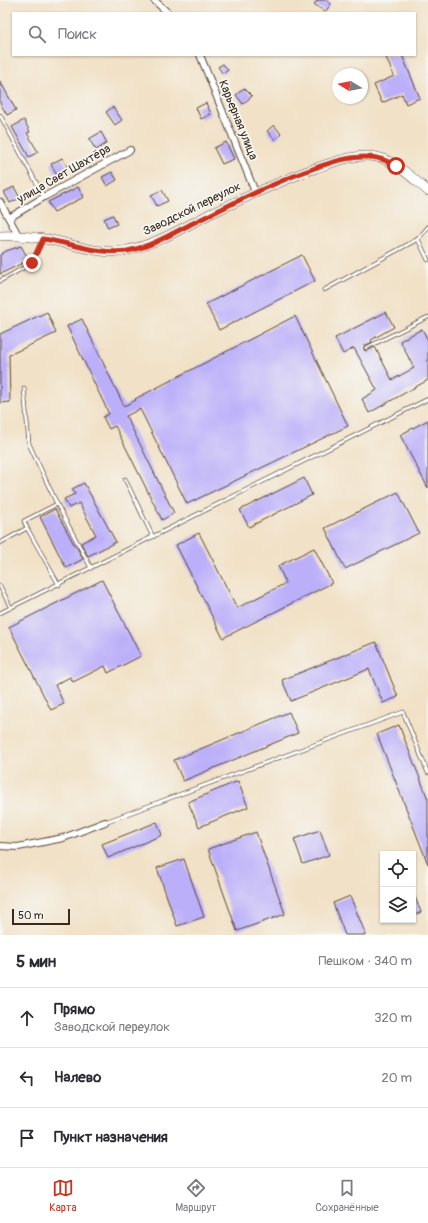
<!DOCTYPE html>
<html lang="ru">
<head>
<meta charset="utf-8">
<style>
	:root { --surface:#fff; --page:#f7f7f7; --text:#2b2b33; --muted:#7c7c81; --line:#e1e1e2; --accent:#c8321e }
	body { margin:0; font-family:Pangolin,sans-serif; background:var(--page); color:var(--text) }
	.controls { position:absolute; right:12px; bottom:12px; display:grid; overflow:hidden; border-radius:0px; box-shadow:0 1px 3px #0004 }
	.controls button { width:36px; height:36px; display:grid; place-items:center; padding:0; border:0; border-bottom:1px solid var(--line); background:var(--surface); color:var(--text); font:20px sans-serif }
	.compass { position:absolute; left:332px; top:68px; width:36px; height:36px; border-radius:50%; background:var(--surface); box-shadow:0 1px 3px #0004; rotate:280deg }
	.scale { position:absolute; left:12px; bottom:10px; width:58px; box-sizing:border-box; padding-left:4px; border:2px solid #3b2a1e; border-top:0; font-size:11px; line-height:14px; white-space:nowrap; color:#3b2a1e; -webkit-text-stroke:3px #f6f6f2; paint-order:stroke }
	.stop { position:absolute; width:12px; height:12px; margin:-9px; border:3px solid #c8321e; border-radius:50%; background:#fff }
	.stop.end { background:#c8321e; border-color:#fff; box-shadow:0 1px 4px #0008 }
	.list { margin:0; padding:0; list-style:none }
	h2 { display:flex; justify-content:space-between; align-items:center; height:52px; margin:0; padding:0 16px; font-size:17px }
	h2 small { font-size:13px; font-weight:400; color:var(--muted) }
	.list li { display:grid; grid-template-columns:26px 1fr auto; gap:12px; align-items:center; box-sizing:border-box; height:60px; padding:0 16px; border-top:1px solid var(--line) }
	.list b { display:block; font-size:15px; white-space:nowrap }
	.list p { margin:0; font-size:13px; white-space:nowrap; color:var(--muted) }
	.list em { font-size:13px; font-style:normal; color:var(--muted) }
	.icon { flex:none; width:22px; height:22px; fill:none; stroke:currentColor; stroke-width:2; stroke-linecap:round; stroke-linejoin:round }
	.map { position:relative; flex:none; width:428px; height:935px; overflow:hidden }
	.search { position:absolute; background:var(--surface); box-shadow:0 1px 3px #0004; left:12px; right:12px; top:12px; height:44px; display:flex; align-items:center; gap:10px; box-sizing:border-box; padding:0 14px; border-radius:0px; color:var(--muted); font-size:15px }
	.sheet { height:232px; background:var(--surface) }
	nav { display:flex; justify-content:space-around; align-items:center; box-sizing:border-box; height:56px; border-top:1px solid var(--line); background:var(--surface); font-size:11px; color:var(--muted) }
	nav a { display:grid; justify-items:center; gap:2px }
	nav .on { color:var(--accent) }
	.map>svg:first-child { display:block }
	.building { fill:#bbaff9 }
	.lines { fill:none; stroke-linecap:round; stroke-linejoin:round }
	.lane-casing { stroke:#564537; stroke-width:4.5 }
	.street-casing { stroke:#564537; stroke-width:8 }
	.secondary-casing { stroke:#564537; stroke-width:10 }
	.lane { stroke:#fff; stroke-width:3 }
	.street { stroke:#fff; stroke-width:6 }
	.secondary { stroke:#fff; stroke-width:9 }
	.route { stroke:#c8321e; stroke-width:5 }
	.labels { text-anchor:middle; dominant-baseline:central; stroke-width:3.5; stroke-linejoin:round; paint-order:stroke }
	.street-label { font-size:12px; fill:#3b2a1e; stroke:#f6f6f2 }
</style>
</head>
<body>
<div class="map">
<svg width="428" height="935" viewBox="0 0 428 935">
	<rect width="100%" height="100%" fill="#f6f6f2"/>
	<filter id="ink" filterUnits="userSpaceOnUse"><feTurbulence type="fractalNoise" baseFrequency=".025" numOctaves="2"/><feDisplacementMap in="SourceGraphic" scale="8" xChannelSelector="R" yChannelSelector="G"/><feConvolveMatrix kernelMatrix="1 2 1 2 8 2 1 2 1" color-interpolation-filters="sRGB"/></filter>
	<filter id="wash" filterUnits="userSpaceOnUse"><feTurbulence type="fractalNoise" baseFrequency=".012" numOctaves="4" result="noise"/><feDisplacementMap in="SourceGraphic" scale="16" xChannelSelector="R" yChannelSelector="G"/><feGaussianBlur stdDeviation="0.9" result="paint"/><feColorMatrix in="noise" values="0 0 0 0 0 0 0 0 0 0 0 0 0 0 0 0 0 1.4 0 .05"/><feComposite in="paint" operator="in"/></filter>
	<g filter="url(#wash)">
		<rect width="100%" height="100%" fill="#f1e1c6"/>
		<g id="blocks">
			<g class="building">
				<polygon points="318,0 326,0 331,4 325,12 314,4"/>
				<polygon points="385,55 402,55 420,98 406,104 402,94 382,103 374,85 394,76"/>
				<polygon points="223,64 228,70 223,74 218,67"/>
				<polygon points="0,81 16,110 7,115 0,103"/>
				<polygon points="244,88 252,96 243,104 236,95"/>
				<polygon points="206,103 211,114 201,119 196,108"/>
				<polygon points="113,107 122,120 115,125 106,112"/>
				<polygon points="24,120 30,132 27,133 38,152 29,157 12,127"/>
				<polygon points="274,125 281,134 275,140 267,131"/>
				<polygon points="101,132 107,143 96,150 89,139"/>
				<polygon points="226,142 234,159 222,164 214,148"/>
				<polygon points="62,158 68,168 56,174 51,164"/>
				<polygon points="112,172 117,180 107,186 102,177"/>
				<polygon points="14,187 20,198 10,203 4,192"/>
				<polygon points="78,187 84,197 54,212 48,202"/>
				<polygon points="162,190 168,201 157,206 151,195"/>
				<polygon points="113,215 117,224 108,228 104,219"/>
				<polygon points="21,246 29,260 0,274 0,255 6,251"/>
				<polygon points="302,255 315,281 219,330 206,304"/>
				<polygon points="47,312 56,333 9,355 10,402 0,403 0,334"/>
				<polygon points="386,312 394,327 371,340 372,342 364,346 364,350 367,351 375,347 392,380 414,368 400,341 422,329 428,340 428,380 369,413 362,399 377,390 354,348 343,354 335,338"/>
				<polygon points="295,316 348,426 187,504 140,409 126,416 174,513 162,520 115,426 109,429 103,417 109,414 67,326 82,319 124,406 136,400 135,399"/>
				<polygon points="428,420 428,488 400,435"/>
				<polygon points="304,478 312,495 249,527 240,510"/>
				<polygon points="84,483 116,542 88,556 81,543 96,535 79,503 69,508 64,499 75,494 72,489"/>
				<polygon points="398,492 419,533 345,569 325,528"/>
				<polygon points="55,509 75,546 76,546 83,559 66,568 40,517"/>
				<polygon points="199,533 237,608 286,583 278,566 314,548 332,583 223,638 176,545"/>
				<polygon points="102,580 141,656 108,673 105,666 73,682 70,677 55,685 64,704 51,710 9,627"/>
				<polygon points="376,642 398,697 383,703 369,669 291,701 282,680"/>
				<polygon points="289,712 298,733 183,781 174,760"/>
				<polygon points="399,725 428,799 428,864 377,734"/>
				<polygon points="238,781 248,807 199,827 188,802"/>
				<polygon points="157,822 162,835 108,858 102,844"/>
				<polygon points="320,830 329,855 303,864 294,839"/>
				<polygon points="256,832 285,914 237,931 208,849"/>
				<polygon points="184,859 204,917 177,926 157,868"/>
				<polygon points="413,892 421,912 413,916"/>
				<polygon points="350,896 366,935 345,935 333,903"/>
			</g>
		</g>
	</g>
	<g filter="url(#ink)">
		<use href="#blocks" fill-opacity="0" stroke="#564537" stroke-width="1"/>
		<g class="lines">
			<g class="lane-casing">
				<g id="lane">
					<polyline points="0,115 44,197"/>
					<polyline points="418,239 428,260"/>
					<polyline points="0,281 32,263 42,240"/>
					<polyline points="324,290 418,239 428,227"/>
					<polyline points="366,348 428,317"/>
					<polyline points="24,388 29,444 57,504"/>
					<polyline points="125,479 153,537"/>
					<polyline points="27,528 24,521 57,504 91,568"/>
					<polyline points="0,543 27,528 59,585"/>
					<polyline points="0,586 11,608"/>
					<polyline points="0,613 428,399"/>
					<polyline points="105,822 403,712 428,773"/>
				</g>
			</g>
			<g class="street-casing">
				<g id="street">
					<polyline points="154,0 168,13"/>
					<polyline points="200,55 255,192"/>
					<polyline points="0,202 18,235"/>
					<polyline points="9,218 44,197 130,150"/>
					<polyline points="0,846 18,847 63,838 105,822"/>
				</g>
			</g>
			<g class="secondary-casing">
				<path id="secondary" d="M0,236C17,235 34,237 51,240C76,245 103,256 128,250C157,244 182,228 208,215C244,198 279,181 316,168C336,161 360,152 381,158C397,163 415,180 428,191"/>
			</g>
			<use href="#lane" class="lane"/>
			<use href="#street" class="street"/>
			<use href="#secondary" class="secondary"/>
		</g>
	</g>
	<g class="lines" filter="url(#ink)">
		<path class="route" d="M32,263L43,239C71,243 99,255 127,251C150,247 170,235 191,224C232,204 272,183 315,168C332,162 350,156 368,157C379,157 387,161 396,166"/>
	</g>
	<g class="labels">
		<g class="street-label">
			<text transform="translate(238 120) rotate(68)">Карьерная улица</text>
			<text transform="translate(64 174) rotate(-30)">улица Свет Шахтёра</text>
			<text transform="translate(192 209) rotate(-26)">Заводской переулок</text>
		</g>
	</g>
</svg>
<div class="controls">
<button><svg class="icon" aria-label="locate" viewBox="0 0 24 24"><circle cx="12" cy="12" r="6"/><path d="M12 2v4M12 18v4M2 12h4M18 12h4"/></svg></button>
<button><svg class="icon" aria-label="layers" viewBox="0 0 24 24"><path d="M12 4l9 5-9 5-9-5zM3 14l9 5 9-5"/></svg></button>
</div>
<svg class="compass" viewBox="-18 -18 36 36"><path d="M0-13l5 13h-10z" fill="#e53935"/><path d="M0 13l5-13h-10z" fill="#7c7c81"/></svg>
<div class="scale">50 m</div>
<div class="stop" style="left:396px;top:166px"></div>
<div class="stop end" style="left:32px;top:263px"></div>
<div class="search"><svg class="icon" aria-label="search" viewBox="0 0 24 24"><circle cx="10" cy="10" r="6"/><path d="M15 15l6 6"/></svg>Поиск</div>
</div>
<section class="sheet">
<h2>5 мин<small>Пешком · 340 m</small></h2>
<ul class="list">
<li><svg class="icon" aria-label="ahead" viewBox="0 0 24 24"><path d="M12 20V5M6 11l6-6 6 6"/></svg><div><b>Прямо</b><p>Заводской переулок</p></div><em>320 m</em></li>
<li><svg class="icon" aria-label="left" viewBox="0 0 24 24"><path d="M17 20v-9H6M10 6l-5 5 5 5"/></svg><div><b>Налево</b></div><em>20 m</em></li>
<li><svg class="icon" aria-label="arrive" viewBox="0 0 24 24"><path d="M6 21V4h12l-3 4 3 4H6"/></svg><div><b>Пункт назначения</b></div></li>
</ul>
</section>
<nav>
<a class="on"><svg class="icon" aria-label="map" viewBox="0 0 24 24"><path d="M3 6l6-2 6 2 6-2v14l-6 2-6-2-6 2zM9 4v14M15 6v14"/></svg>Карта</a>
<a><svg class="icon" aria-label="directions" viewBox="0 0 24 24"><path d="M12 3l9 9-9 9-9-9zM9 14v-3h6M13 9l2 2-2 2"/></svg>Маршрут</a>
<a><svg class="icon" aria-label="saved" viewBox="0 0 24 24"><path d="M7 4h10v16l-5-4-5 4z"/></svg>Сохранённые</a>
</nav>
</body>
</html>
